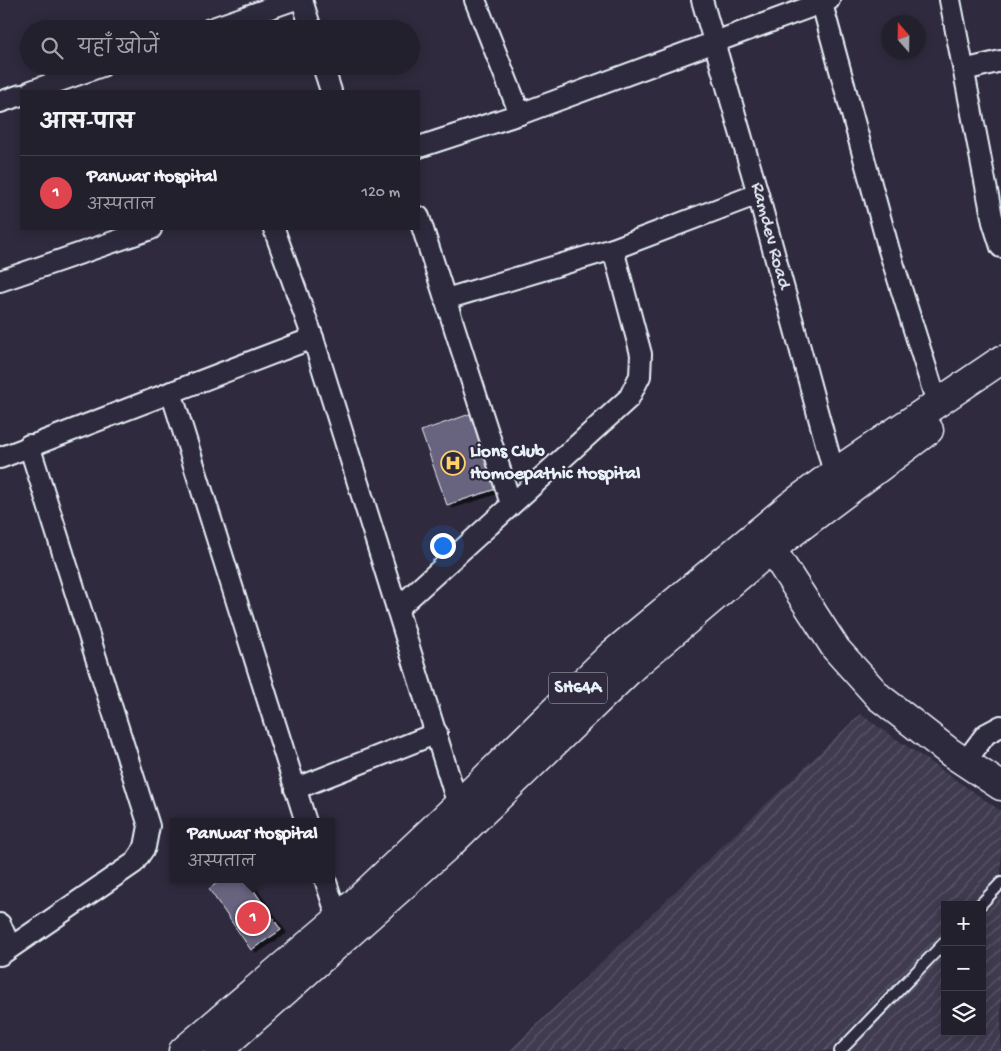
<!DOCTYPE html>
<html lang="hi">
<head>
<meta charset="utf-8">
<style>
	:root { --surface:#23202e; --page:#2f2d3a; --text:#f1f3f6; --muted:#a3a3aa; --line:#403e4a; --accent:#0b8043 }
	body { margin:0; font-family:"Gochi Hand","Playpen Sans Deva",sans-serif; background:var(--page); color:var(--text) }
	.controls { position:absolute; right:15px; bottom:15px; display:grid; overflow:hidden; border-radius:0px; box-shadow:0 2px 12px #0003 }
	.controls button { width:45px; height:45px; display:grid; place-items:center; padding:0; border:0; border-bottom:1px solid var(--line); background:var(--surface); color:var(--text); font:25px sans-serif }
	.compass { position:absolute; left:881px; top:15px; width:45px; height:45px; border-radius:50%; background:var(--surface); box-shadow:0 2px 12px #0003; rotate:340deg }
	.you { position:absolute; left:442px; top:545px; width:18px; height:18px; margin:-12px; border:4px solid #fff; border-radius:50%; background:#1a73e8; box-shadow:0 0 0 8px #1a73e833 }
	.badge { display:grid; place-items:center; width:32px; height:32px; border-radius:50%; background:var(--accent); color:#fff; font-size:16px; font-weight:700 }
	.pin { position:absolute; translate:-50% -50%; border:2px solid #fff; box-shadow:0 1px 5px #0006 }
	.popup { position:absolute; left:170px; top:818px; width:165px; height:65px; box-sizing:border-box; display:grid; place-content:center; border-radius:0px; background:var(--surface); filter:drop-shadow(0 1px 4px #0005); font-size:16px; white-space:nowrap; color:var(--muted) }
	.popup b { font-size:19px; color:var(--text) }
	.popup::after { content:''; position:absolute; left:50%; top:100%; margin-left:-10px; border:10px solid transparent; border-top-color:var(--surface) }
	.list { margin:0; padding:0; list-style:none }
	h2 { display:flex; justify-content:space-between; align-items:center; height:65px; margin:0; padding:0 20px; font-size:21px }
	h2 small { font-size:16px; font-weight:400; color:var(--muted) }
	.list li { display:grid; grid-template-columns:32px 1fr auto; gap:15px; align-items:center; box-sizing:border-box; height:75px; padding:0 20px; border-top:1px solid var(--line) }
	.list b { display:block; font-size:19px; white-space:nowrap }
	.list p { margin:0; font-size:16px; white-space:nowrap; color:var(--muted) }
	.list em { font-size:16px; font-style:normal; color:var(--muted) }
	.icon { flex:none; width:28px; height:28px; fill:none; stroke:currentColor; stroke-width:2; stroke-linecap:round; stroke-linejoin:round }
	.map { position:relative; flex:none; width:1001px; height:1051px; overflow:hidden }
	.search { position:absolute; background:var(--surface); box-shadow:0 2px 12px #0003; left:20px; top:20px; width:400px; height:55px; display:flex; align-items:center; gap:12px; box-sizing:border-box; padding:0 18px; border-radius:28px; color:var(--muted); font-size:19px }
	.panel { position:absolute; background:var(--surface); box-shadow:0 2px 12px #0003; left:20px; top:90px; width:400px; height:140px; border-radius:0px }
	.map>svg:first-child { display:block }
	.industrial { fill:url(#industrial-furrows); fill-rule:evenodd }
	.building { fill:#67637e; stroke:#e8f1f8; filter:url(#shadow) }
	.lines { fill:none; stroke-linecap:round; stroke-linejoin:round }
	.lane-casing { stroke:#e8f1f8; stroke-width:14 }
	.street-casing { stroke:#e8f1f8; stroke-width:24 }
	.secondary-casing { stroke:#e8f1f8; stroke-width:31 }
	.primary-casing { stroke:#e8f1f8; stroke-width:31 }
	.lane { stroke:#2f2a3d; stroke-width:10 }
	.street { stroke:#2f2a3d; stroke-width:20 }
	.secondary { stroke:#2f2a3d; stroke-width:28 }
	.primary { stroke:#2f2a3d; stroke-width:28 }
	.labels { text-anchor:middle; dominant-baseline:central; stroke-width:4.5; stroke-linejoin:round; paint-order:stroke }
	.shield { fill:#2f2a3d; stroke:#b0b5c0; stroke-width:1 }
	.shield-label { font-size:18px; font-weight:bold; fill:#e8f1f8 }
	.street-label { font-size:19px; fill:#e8f1f8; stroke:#2f2a3d }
	.poi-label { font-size:19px; font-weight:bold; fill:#e8f1f8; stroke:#2f2a3d; text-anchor:start }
</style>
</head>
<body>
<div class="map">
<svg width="1001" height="1051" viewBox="0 0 1001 1051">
	<defs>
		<pattern id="industrial-furrows" width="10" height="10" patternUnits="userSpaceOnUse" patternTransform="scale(1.25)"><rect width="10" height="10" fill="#403b50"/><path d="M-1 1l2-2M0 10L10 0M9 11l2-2" fill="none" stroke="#5c586a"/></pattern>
		<filter id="shadow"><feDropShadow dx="5.5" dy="3" stdDeviation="0" flood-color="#0009"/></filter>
	</defs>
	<rect width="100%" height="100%" fill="#2f2a3d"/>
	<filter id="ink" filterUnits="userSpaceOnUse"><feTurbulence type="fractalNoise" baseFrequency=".02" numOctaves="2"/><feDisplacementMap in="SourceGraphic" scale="10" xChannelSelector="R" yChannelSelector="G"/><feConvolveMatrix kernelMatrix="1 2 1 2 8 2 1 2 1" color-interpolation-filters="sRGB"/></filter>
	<g filter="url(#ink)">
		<path class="industrial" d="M860,714L1001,811V1051H509ZM945,905H982V1032H945Z"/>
		<g class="building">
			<polygon points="470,414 496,489 447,505 421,431"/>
			<polygon points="222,879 246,879 281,930 251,950 209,889"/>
		</g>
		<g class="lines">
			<g class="lane-casing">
				<g id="lane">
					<polyline points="980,905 1001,883"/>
					<polyline points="840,1051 945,942"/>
				</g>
			</g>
			<g class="street-casing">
				<g id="street">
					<polyline points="302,0 311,29"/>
					<polyline points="475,0 520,114"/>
					<polyline points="702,0 758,194 834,473"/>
					<polyline points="821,0 889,250 937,403"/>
					<polyline points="950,0 993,222 1001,247"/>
					<polyline points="210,29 293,0"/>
					<polyline points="323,66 331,91"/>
					<polyline points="964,70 1001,61"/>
					<polyline points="31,91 102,66"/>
					<polyline points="0,102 21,95"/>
					<polyline points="419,147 520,114 829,0"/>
					<polyline points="419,217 511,504"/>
					<polyline points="274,229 313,338"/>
					<polyline points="0,281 151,229"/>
					<polyline points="446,299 613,249 758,194"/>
					<polyline points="171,392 306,822"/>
					<polyline points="0,458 313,338 458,805"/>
					<polyline points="397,609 629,398 640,376 641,354 613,249"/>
					<polyline points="965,762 986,734 1001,726"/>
					<polyline points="295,789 437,733"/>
					<polyline points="325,879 338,919"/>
					<polyline points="0,924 10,946"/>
					<polyline points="0,955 134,863 145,847 149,826 29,445"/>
				</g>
			</g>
			<g class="secondary-casing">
				<polyline id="secondary" points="760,531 836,649 879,697 951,753 1001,786"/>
			</g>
			<g class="primary-casing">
				<g id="primary">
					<polyline points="183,1051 338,919 458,805 611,655 791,505 834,473 1001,360"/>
					<polyline points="218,1051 450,844 635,665 771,549 929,430"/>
				</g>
			</g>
			<use href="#lane" class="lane"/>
			<use href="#street" class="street"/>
			<use href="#secondary" class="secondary"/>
			<use href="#primary" class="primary"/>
		</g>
	</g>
	<defs>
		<g id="hospital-ring" transform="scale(1.25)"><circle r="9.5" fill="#2f2a3d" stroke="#ffd166" stroke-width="1.5"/><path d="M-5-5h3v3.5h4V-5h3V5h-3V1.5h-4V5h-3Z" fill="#ffd166"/></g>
	</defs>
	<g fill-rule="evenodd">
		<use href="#hospital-ring" x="453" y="463"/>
	</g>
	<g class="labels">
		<rect class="shield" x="549" y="672.5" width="58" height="31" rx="4"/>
		<g class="shield-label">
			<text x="578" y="688">SH64A</text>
		</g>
		<g class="street-label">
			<text transform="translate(770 236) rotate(75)">Ramdev Road</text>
		</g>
		<g class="poi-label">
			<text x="470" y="452">Lions Club<tspan x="470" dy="22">Homoepathic Hospital</tspan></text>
		</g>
	</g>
</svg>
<div class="controls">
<button>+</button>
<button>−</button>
<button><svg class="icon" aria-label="layers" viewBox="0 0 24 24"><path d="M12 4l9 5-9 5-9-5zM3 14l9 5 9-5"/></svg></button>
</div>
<svg class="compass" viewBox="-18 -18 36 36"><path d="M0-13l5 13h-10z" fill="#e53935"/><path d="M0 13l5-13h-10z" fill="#a3a3aa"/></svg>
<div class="you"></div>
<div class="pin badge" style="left:253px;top:918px;background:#e0444e">1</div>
<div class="popup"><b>Panwar Hospital</b>अस्पताल</div>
<div class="search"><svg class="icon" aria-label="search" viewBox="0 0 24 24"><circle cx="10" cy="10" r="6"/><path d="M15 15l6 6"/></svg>यहाँ खोजें</div>
<section class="panel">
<h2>आस-पास<small></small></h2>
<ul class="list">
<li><span class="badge" style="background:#e0444e">1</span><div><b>Panwar Hospital</b><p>अस्पताल</p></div><em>120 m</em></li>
</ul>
</section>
</div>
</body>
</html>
